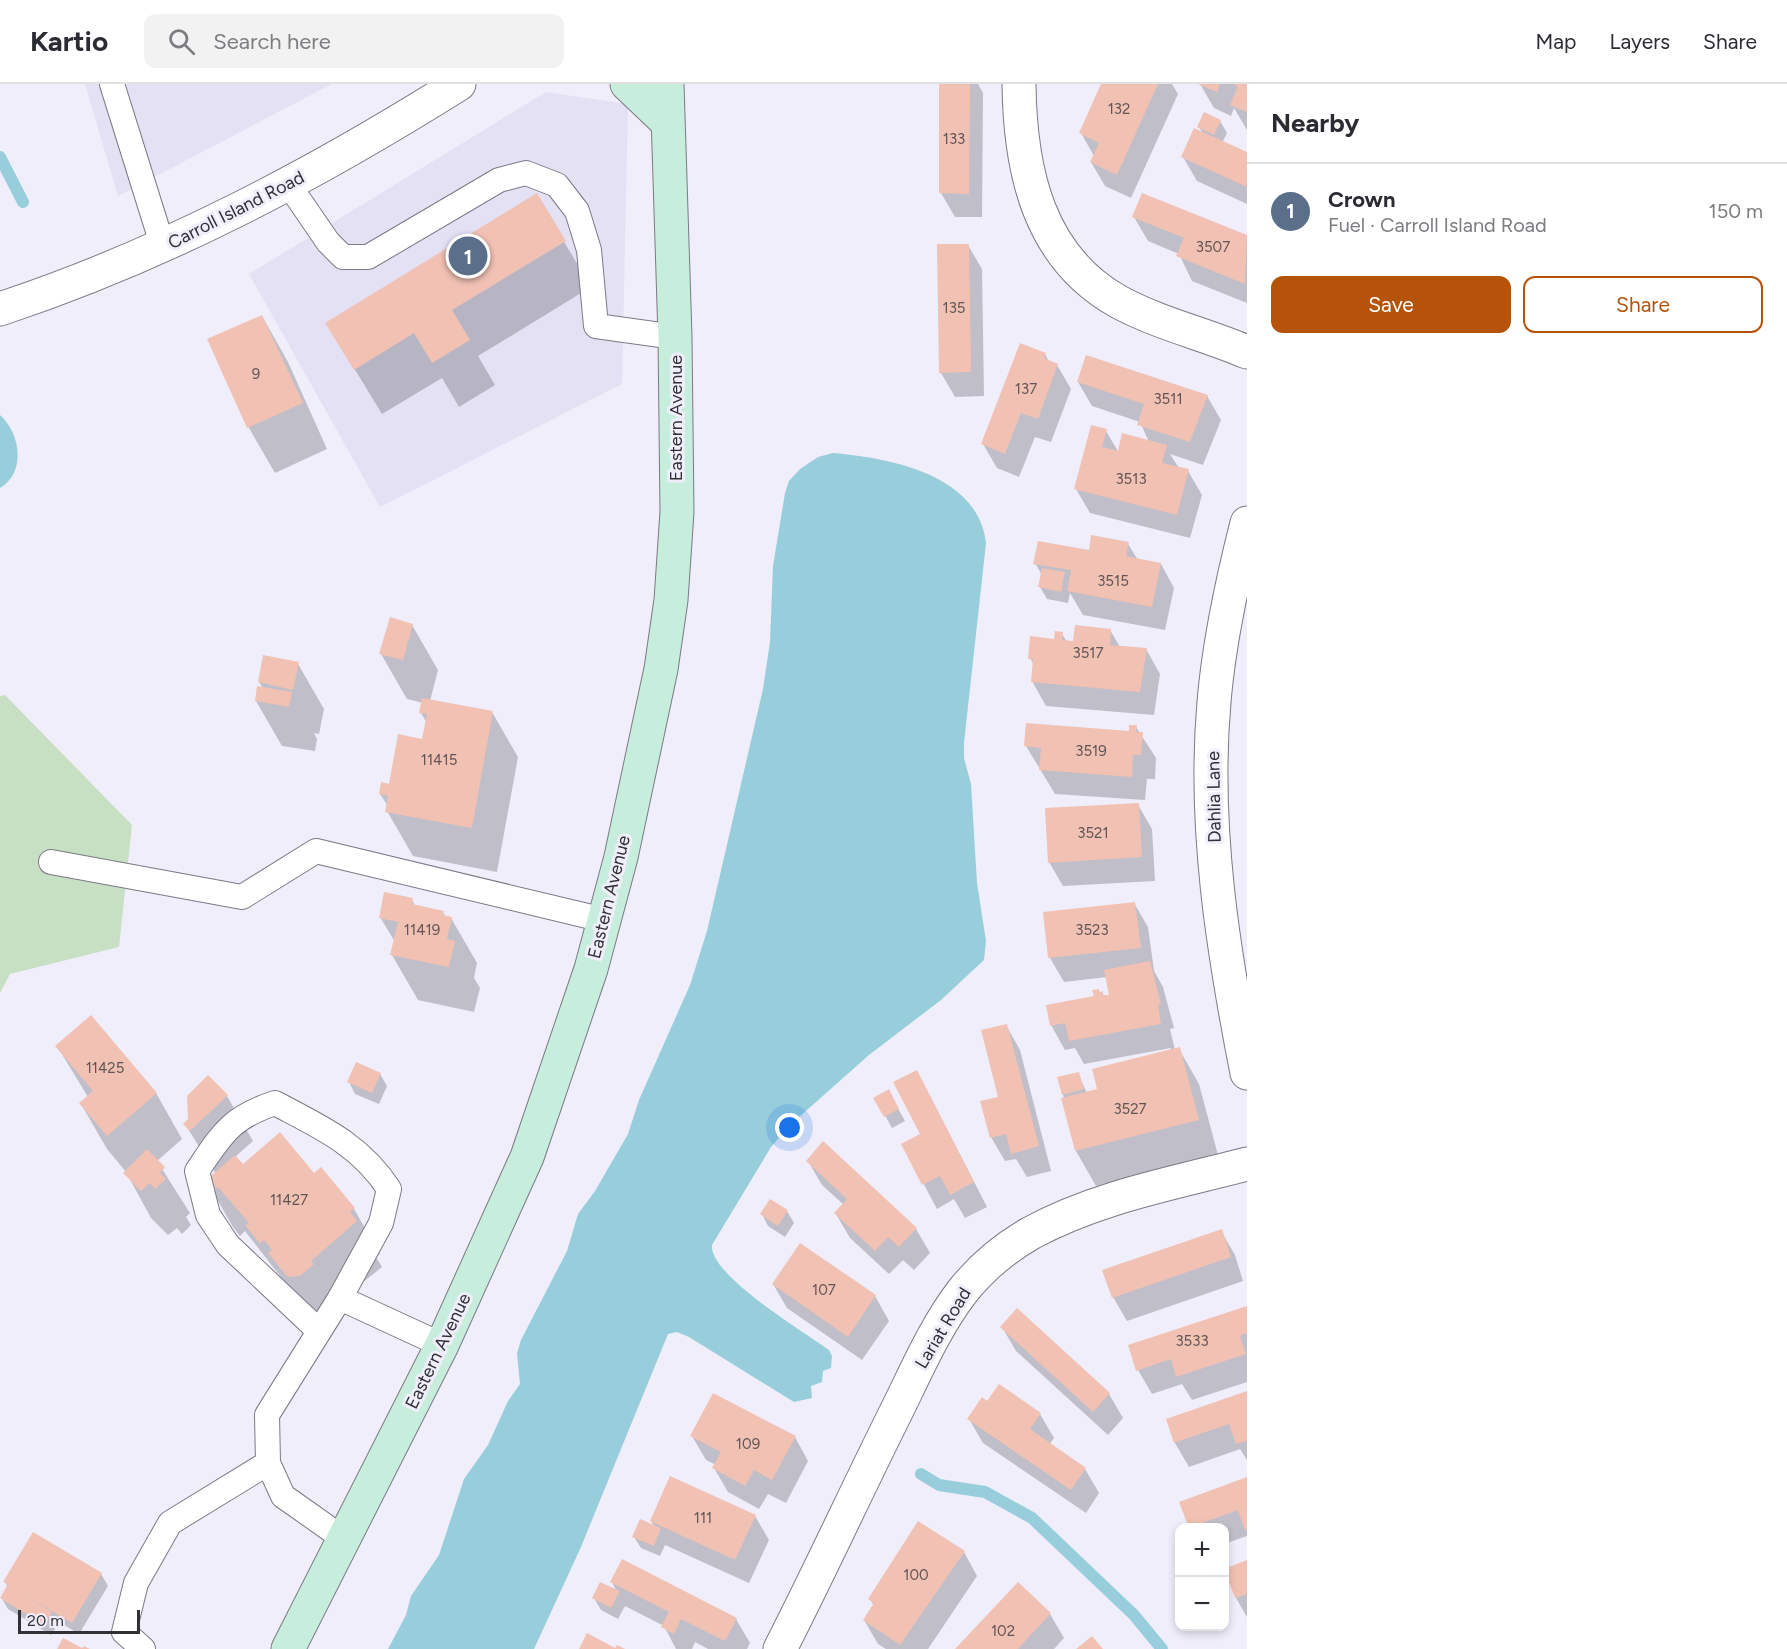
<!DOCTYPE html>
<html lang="en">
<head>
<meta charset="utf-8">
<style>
	:root { --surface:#fff; --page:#f2f2f3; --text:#2b2b33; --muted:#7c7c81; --line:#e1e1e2; --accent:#b45309 }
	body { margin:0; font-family:Figtree,sans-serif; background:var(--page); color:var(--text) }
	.controls { position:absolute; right:18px; bottom:18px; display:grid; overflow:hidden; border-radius:12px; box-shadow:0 3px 9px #0003 }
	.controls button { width:54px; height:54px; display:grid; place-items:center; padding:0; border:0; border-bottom:2px solid var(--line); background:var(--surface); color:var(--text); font:30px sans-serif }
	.scale { position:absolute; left:18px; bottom:15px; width:122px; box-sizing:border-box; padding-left:6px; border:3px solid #313135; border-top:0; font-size:16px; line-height:21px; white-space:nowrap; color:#313135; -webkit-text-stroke:4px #f0eefb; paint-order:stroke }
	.you { position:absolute; left:790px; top:1044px; width:21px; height:21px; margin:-15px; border:4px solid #fff; border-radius:50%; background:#1a73e8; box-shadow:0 0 0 9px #1a73e833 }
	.badge { display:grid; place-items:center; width:39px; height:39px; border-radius:50%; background:var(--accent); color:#fff; font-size:20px; font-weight:700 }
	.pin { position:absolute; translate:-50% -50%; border:3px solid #fff; box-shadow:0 2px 6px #0006 }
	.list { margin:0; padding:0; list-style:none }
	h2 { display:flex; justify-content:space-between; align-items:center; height:78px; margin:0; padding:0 24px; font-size:26px }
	h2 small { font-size:20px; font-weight:400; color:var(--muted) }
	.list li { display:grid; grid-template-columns:39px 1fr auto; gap:18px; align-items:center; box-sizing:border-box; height:96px; padding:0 24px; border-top:2px solid var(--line) }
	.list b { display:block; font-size:22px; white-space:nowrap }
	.list p { margin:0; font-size:20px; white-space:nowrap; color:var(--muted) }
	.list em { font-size:20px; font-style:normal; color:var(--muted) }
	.actions { display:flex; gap:12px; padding:18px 24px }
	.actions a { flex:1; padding:14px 0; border:2px solid var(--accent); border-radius:12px; text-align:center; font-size:21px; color:var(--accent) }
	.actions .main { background:var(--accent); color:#fff }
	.icon { flex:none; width:33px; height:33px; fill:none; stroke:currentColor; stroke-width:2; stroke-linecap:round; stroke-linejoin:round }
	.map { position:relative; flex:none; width:1247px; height:1565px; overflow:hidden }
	header { display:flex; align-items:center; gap:36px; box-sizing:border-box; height:84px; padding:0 30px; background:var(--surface); border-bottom:2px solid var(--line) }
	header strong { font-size:28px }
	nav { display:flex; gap:33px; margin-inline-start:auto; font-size:21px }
	.search { width:420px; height:54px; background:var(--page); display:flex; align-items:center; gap:15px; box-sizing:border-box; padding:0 21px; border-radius:12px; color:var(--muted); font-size:22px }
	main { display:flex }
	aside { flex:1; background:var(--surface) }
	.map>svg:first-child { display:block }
	.built { fill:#e5e1f5 }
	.green { fill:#c7e0c3 }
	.water { fill:#98cedb }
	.shadow { fill:#0003 }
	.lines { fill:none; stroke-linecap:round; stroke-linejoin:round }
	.stream { stroke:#98cedb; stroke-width:12 }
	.building { fill:#f1c1b4 }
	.service-casing { stroke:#7b7984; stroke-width:26 }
	.minor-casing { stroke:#7b7984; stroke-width:35 }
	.tertiary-casing { stroke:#7b7984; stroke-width:35 }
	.secondary-casing { stroke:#7b7984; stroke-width:35 }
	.service { stroke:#fff; stroke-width:24 }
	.minor { stroke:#fff; stroke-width:33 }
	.tertiary { stroke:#fff; stroke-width:33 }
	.secondary { stroke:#c7eedc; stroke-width:33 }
	.labels { text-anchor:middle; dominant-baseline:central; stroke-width:6; stroke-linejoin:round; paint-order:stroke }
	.number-label { font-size:15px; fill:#615555 }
	.street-label { font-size:18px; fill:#313135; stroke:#f0eefb }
</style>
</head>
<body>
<header>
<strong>Kartio</strong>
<div class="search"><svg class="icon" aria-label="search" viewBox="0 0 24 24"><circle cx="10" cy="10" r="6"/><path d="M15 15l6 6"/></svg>Search here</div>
<nav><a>Map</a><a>Layers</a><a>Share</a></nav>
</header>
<main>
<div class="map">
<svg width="1247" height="1565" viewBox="0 0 1247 1565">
	<rect width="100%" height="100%" fill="#f0eefb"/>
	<g class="built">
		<polygon points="85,0 332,0 118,112"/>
		<polygon points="546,8 628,20 622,300 380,423 249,190"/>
	</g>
	<polygon class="green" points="5,611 132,741 119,863 10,890 0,909 0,612"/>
	<g class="water">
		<path d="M0,331C21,350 26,389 0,404Z"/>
		<path d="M833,369C890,374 978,390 986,459L964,659V674L971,700L977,799L986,857L984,876L941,916L869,971L789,1042L771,1063L712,1161C709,1191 804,1248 829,1266L832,1272L831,1284L823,1287L822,1298L811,1302L812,1314L794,1318L689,1253L677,1248L668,1250L581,1463L534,1565H388L406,1531L411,1512L439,1471L464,1395L488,1361L508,1317L520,1300L517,1269L521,1256L567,1167L578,1130L595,1107L628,1050L639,1016L690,901L707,847L763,605L770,558L773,482L785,409L789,397L800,385L818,373Z"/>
	</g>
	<g class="shadow">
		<polygon points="941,0 978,0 983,9 982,133 955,133 941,109"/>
		<polygon points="1103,0 1172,0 1178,10 1131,114 1105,102 1091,78 1094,72 1081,49"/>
		<polygon points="1200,0 1247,0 1247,46 1234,24 1231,32 1214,24"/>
		<polygon points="1205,30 1220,37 1227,49 1222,59 1247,70 1247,120 1197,97 1183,73 1203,50 1199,43"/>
		<polygon points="1143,110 1247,153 1247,219 1192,197 1179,170 1148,157 1134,133"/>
		<polygon points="536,111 591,203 478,272 495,301 459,323 442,294 382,330 354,284"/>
		<polygon points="968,161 982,185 984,312 955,313 941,289"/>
		<polygon points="262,232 288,278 327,365 275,389 249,344 209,256"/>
		<polygon points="1045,270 1049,278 1057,281 1071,305 1051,358 1035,353 1019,393 997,384 983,360"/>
		<polygon points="1078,298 1207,312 1221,336 1203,381 1170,370 1179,384 1188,387 1202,411 1190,454 1090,429 1076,405 1106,347 1119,369 1149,358 1140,338 1092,322"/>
		<polygon points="1128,460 1138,476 1161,480 1174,504 1165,546 1083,531 1070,509 1068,519 1047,515 1040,503 1042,491 1035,479"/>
		<polygon points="412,541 438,586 430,617 492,628 518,673 497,788 413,772 387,727 388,722 380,710 391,701 423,656 427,639 421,629 423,619 407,615 381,570"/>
		<polygon points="1110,546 1120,563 1146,565 1160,590 1154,631 1046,622 1032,597 1034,581 1030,574 1062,550 1067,558 1074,559"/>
		<polygon points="298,580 324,625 319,650 314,649 317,655 315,667 282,662 256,617 263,604 259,598"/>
		<polygon points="1136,643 1156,674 1155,695 1147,695 1145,716 1055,710 1026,662 1130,648"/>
		<polygon points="1138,721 1152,745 1155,797 1063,802 1049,778"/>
		<polygon points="412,816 415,822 443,828 445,833 451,834 477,879 474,894 480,904 474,928 418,916 392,871 395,858 380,833"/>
		<polygon points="1134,819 1148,843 1154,887 1163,903 1174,944 1170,945 1175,966 1179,965 1199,1000 1218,1071 1096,1102 1076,1067 1063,1010 1078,990 1087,1009 1099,1006 1171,967 1171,964 1084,980 1075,964 1065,966 1051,941 1099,909 1102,908 1105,913 1111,912 1107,893 1064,898 1050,874"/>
		<polygon points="1006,941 1020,966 1051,1087 1027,1093 1016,1075 1005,1077 991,1053 1000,1014"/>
		<polygon points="57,962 156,1009 182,1055 157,1077 190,1129 186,1133 191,1141 182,1150 177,1144 168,1151 151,1134 126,1088 107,1065 81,1020 88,1013"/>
		<polygon points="380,990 387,1002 379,1020 355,1010 349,998"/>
		<polygon points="888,1007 905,1037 892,1044 876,1015"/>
		<polygon points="227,1012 253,1057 235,1073 243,1082 314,1091 321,1085 354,1125 380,1170 376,1173 382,1183 315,1237 245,1147 240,1152 233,1143 207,1098 216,1090 185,1040"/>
		<polygon points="930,1012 987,1123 965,1134 954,1115 937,1125 903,1061 922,1051"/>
		<polygon points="808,1077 916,1145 930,1169 914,1186 903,1176 889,1190 850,1154 836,1130 844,1121 822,1101"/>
		<polygon points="771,1117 787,1127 794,1139 785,1153 768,1142 762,1130"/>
		<polygon points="1221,1147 1235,1171 1243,1197 1127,1237 1113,1213"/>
		<polygon points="800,1161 875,1212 889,1237 862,1276 787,1224 773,1200"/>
		<polygon points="1247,1226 1247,1298 1192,1316 1182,1300 1152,1310 1138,1286"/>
		<polygon points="1002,1243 1109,1310 1123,1334 1108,1351 1016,1267"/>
		<polygon points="1247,1308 1247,1376 1240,1365 1189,1383 1175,1359 1168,1336"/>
		<polygon points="987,1319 1040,1330 1054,1354 1049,1361 1085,1385 1099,1409 1086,1429 983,1359 969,1335"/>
		<polygon points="692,1352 795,1353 808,1377 786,1419 768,1410 759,1425 728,1408 714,1384 716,1381 706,1376"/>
		<polygon points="1247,1395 1247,1452 1224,1460 1224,1444 1191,1444 1181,1419"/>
		<polygon points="755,1432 769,1456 749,1499 665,1461 660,1472 641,1464 634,1453 655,1443 651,1437"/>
		<polygon points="33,1450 101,1490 108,1502 79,1550 59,1538 51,1551 8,1525 1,1513 8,1503 5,1498"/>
		<polygon points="964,1468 977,1492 928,1565 886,1565 878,1560 864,1536 874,1522 870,1515"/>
		<polygon points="1247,1478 1247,1533 1236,1514"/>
		<polygon points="612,1498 736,1535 750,1559 747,1565 708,1565 695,1558 692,1565 676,1565 664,1542 625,1522 618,1535 601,1526 594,1514 617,1508"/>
		<polygon points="1018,1500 1050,1530 1064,1554 1054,1565 957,1565"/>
	</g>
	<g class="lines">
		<g class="stream">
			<polyline points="0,73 23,118"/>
			<polyline points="921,1390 939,1401 985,1408 1032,1434 1134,1531 1162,1565"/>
		</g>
	</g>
	<g class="building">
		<polygon points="939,0 970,0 969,110 939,109"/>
		<polygon points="1101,0 1158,0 1117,91 1090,78 1099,59 1079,49"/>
		<polygon points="1198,0 1220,0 1217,8"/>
		<polygon points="1233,0 1247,0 1247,28 1230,21 1238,2"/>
		<polygon points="1204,28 1221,36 1214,51 1197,43"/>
		<polygon points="1194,44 1247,68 1247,103 1181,73"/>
		<polygon points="537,109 566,157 452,226 470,256 432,279 414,249 354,286 325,239"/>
		<polygon points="1142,109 1247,151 1245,200 1176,172 1184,154 1132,133"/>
		<polygon points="937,160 969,160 971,288 939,289"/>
		<polygon points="262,231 303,319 247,344 207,255"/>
		<polygon points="1020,259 1046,269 1044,274 1058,280 1038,335 1021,329 1005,370 981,360"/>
		<polygon points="1086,271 1208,311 1190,358 1137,341 1144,320 1077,298"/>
		<polygon points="1091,341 1107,345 1102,363 1118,367 1122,349 1167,361 1162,379 1189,385 1177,431 1074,405"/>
		<polygon points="1091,451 1129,458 1126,472 1161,479 1152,523 1067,507 1071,486 1033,480 1038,457 1089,466"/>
		<polygon points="1042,484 1065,488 1061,508 1038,503"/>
		<polygon points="390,533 413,540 403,576 379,570"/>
		<polygon points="1075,541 1111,545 1110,561 1147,564 1140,608 1031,598 1033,575 1028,575 1030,552 1054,555 1055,547 1063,548 1062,556 1073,557"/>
		<polygon points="263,571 299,578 293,606 258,598"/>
		<polygon points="257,602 292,608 289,623 255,617"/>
		<polygon points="422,614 493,627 472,744 385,728 388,712 379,710 381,698 389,700 398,650 422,655 427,630 419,629"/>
		<polygon points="1026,639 1129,647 1129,641 1137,641 1136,648 1143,648 1141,671 1133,671 1132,693 1039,686 1041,664 1024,662"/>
		<polygon points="1139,719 1142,773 1048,779 1045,724"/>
		<polygon points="384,808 413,814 412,820 444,827 443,831 452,833 447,855 455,857 449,883 390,871 398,838 379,834"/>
		<polygon points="1135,818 1141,864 1048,874 1043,828"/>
		<polygon points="1150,877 1161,920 1158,921 1161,940 1069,957 1065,939 1050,942 1046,921 1094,912 1092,906 1099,905 1100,908 1103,907 1103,911 1109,911 1104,886"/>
		<polygon points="91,931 157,1009 107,1052 79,1019 93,1007 55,962"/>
		<polygon points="1007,940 1039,1062 1011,1070 1006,1050 990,1054 980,1017 998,1013 981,946"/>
		<polygon points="1180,963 1199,1036 1075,1067 1061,1014 1097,1005 1092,985"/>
		<polygon points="356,978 381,989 372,1009 347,998"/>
		<polygon points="917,986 974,1098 950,1111 940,1092 922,1101 901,1060 920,1050 893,998"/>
		<polygon points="1079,988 1084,1005 1062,1011 1057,993"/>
		<polygon points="208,991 228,1011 190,1047 183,1040 188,1035 187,1012"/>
		<polygon points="889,1005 899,1025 884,1033 873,1014"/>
		<polygon points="280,1048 314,1089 321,1083 355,1124 350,1128 357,1137 311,1177 314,1180 300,1192 288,1193 268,1169 272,1166 264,1156 260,1159 245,1141 249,1139 218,1103 213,1107 205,1097 235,1071 243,1080"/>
		<polygon points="823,1057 917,1144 899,1163 888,1153 875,1167 834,1129 847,1115 806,1077"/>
		<polygon points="147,1065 165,1083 160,1089 166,1095 155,1105 150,1099 141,1107 123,1089"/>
		<polygon points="770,1115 788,1126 778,1142 760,1130"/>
		<polygon points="1222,1145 1231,1173 1112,1214 1102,1186"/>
		<polygon points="800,1159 876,1211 848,1253 772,1200"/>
		<polygon points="1247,1222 1247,1249 1240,1252 1246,1270 1176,1293 1171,1275 1136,1287 1128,1261"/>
		<polygon points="1017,1224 1110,1309 1093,1328 1000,1243"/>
		<polygon points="999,1300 1041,1329 1030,1345 1086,1384 1071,1406 967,1335 982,1313 987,1317"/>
		<polygon points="1247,1307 1247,1357 1236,1360 1229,1340 1174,1359 1166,1335"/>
		<polygon points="713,1309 796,1352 772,1396 754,1386 745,1402 712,1384 721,1368 690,1352"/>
		<polygon points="670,1392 756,1431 735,1476 650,1437"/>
		<polygon points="1247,1393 1247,1445 1245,1446 1238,1426 1189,1444 1179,1418"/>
		<polygon points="640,1435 661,1444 654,1462 632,1453"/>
		<polygon points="918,1437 965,1467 900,1561 863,1536 874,1519 868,1515"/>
		<polygon points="33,1448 102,1489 72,1539 25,1511 52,1528 44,1541 0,1514 8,1500 3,1498"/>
		<polygon points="622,1475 737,1534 725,1557 681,1535 674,1550 661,1543 669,1528 610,1498"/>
		<polygon points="1247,1476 1247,1510 1235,1514 1224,1485"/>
		<polygon points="600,1498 620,1507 611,1524 592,1514"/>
		<polygon points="1018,1498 1051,1529 1018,1565 955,1565"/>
		<polygon points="587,1549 615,1564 617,1561 625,1565 579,1565"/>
		<polygon points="1092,1552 1103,1565 1076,1565"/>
		<polygon points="63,1554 82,1564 84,1562 90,1565 57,1565"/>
	</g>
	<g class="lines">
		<g class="service-casing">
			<g id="service">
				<polyline points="112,0 163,163"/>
				<polyline points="289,101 328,158 343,173 368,173 499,96 526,89 557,101 577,127 589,166 596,242 675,253"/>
				<polyline points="51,778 242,813 316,767 604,836"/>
				<path d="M319,1247L228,1161L208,1131L197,1087C222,1050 230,1034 275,1019C320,1043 360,1060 389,1105L381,1139L340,1214"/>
				<polyline points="344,1455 283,1412 268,1379 267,1331 340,1214 442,1261"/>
				<polyline points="143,1565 124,1548 136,1499 170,1439 268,1379"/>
			</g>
		</g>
		<g class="minor-casing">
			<g id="minor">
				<path d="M1019,0C1020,86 1038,173 1119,218C1160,240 1205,250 1247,268"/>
				<path d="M1247,439C1232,498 1219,557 1214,618C1203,742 1223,867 1247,989"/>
				<path d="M780,1565C820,1487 857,1406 896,1328C916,1288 935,1243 962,1208C980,1185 1005,1164 1031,1149C1097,1113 1174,1099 1247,1080"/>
			</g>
		</g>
		<g class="tertiary-casing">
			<path id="tertiary" d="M0,225C163,171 314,91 459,0"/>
		</g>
		<g class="secondary-casing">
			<g id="secondary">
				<polyline points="627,0 667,38"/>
				<polyline points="288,1565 442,1261 527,1073 591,885 621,773 661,585 671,516 677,428 675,253 667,0"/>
			</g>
		</g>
		<use href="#service" class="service"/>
		<use href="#minor" class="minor"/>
		<use href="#tertiary" class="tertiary"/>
		<use href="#secondary" class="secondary"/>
	</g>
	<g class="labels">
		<g class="number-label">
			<text x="1119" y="25">132</text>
			<text x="954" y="55">133</text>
			<text x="1213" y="163">3507</text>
			<text x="954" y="224">135</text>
			<text x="256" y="290">9</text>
			<text x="1026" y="305">137</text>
			<text x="1168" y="315">3511</text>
			<text x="1131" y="395">3513</text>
			<text x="1113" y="497">3515</text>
			<text x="1088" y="569">3517</text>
			<text x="1091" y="667">3519</text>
			<text x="439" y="676">11415</text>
			<text x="1093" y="749">3521</text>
			<text x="422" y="846">11419</text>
			<text x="1092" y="846">3523</text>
			<text x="105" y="984">11425</text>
			<text x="1130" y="1025">3527</text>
			<text x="289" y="1116">11427</text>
			<text x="824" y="1206">107</text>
			<text x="1192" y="1257">3533</text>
			<text x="748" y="1360">109</text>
			<text x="703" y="1434">111</text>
			<text x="916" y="1491">100</text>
			<text x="1003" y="1547">102</text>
		</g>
		<g class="street-label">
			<text transform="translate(236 126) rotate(-27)">Carroll Island Road</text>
			<text transform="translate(676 334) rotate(-90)">Eastern Avenue</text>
			<text transform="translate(1214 713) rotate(-91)">Dahlia Lane</text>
			<text transform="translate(609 813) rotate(-76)">Eastern Avenue</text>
			<text transform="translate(943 1244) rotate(-59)">Lariat Road</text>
			<text transform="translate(438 1267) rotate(-64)">Eastern Avenue</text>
		</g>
	</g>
</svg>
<div class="controls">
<button>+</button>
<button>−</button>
</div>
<div class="scale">20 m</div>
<div class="you"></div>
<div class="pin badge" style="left:468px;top:172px;background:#5c6f8a">1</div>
</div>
<aside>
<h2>Nearby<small></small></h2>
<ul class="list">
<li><span class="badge" style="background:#5c6f8a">1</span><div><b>Crown</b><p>Fuel · Carroll Island Road</p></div><em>150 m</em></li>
</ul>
<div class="actions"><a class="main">Save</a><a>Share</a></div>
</aside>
</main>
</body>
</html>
